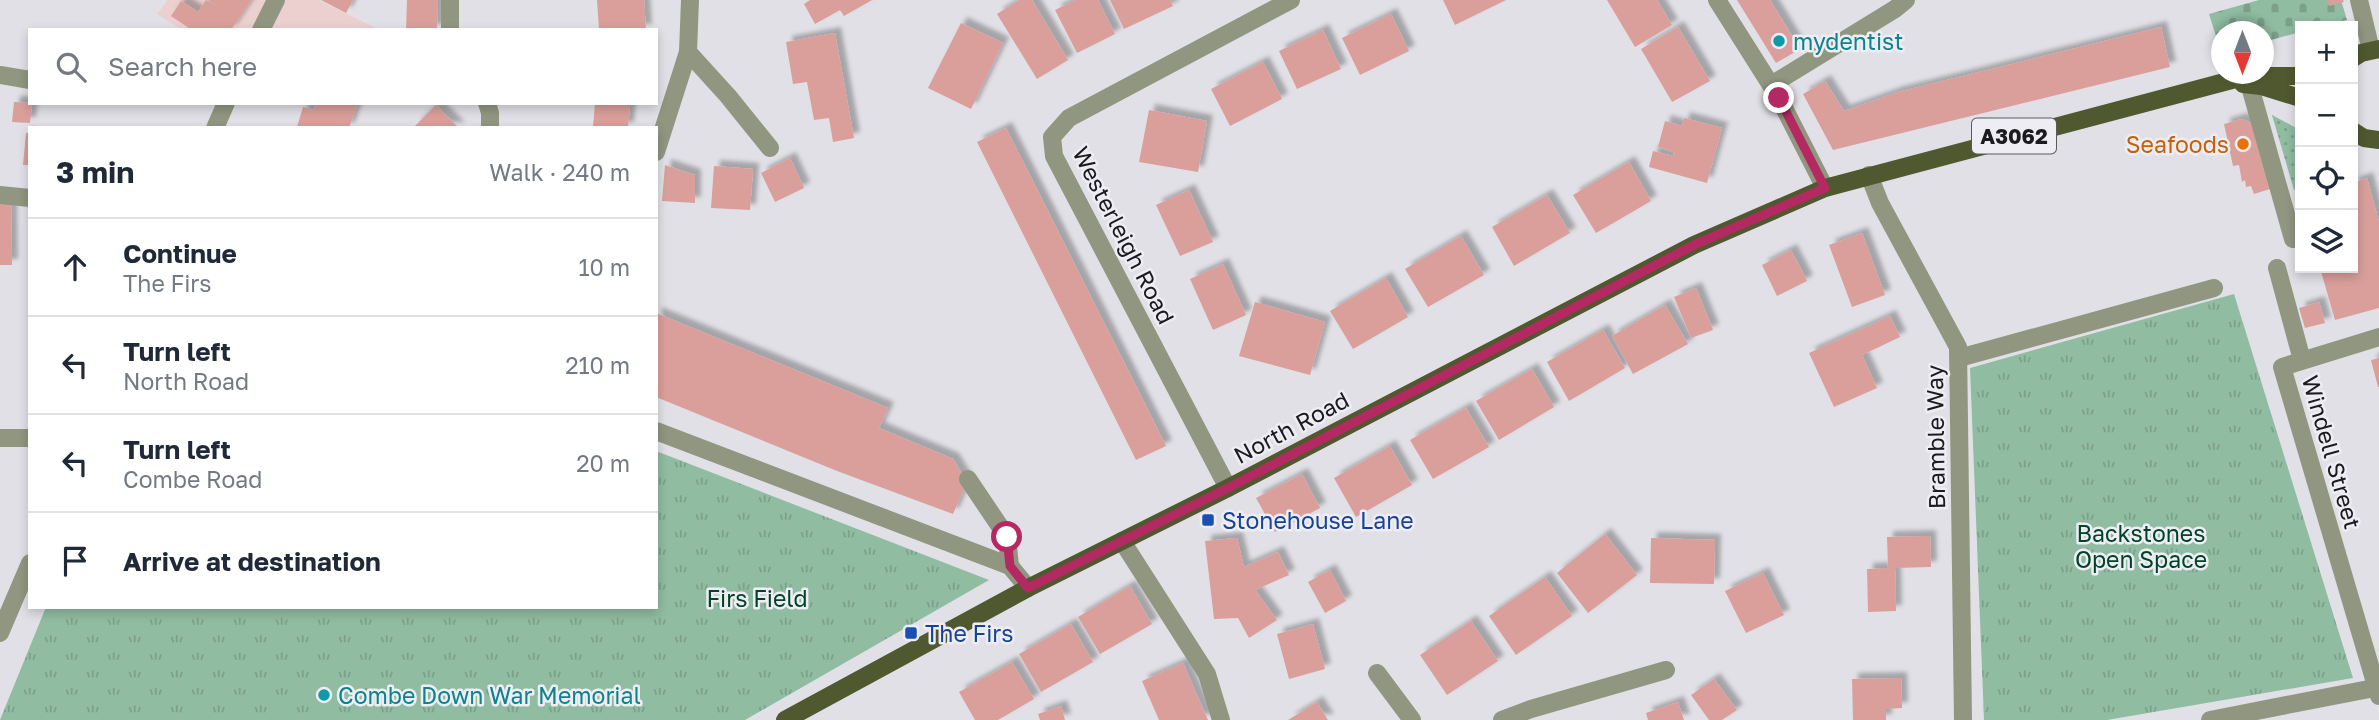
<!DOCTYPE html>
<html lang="en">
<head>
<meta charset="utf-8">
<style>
	:root { --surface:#fff; --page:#f6f6f7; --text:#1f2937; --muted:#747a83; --line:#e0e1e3 }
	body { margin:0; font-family:"Golos Text",sans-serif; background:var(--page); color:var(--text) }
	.controls { position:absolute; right:21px; top:21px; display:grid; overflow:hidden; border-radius:0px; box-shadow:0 4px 10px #0003 }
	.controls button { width:63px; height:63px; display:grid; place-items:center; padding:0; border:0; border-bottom:2px solid var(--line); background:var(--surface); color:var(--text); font:35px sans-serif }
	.compass { position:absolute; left:2211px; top:21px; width:63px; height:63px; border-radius:50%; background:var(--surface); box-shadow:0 4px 10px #0003; rotate:180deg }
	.stop { position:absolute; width:21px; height:21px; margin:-16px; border:5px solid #b52962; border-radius:50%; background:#fff }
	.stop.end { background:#b52962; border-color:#fff; box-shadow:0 2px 7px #0008 }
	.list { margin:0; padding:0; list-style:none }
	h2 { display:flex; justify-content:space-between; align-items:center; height:91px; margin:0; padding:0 28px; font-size:30px }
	h2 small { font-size:23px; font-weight:400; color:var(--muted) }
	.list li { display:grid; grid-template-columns:46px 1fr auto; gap:21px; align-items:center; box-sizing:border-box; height:98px; padding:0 28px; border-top:2px solid var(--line) }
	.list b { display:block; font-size:26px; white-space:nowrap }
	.list p { margin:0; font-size:23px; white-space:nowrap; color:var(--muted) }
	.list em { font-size:23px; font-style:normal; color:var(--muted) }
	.icon { flex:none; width:38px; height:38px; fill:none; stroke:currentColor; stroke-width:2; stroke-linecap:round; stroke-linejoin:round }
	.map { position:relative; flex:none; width:2379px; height:720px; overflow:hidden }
	.search { position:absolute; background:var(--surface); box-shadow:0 4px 10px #0003; left:28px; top:28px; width:630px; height:77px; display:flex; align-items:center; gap:18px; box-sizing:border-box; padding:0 24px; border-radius:0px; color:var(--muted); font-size:26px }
	.panel { position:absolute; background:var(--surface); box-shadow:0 4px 10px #0003; left:28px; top:126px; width:630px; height:483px; border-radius:0px }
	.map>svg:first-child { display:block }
	.commercial { fill:#ebd0cf }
	.grass { fill:url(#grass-dots) }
	.cemetery { fill:url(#cemetery-stones) }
	.park { fill:url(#park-tufts) }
	.building { fill:#da9f9a; filter:url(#shadow) }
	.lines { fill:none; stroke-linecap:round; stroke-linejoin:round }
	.minor { stroke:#909680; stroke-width:18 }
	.major { stroke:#505830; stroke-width:18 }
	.route { stroke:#b52962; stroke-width:9 }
	.culture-dot { fill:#0f9aa8; stroke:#eeedf3; stroke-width:2.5 }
	.food-dot { fill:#e8710a; stroke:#eeedf3; stroke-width:2.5 }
	.transit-dot { fill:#1a4fb4; stroke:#eeedf3; stroke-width:2.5 }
	.labels { text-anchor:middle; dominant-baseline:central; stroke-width:5; stroke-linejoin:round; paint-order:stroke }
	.shield { fill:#eeedf3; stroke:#5a595c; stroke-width:2 }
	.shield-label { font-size:21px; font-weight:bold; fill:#1b1a1c }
	.culture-label { font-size:23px; fill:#0d838f; stroke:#eeedf3; text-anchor:start }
	.food-label { font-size:23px; fill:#c56008; stroke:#eeedf3; text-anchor:end }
	.street-label { font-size:23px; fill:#1b1a1c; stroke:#eeedf3 }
	.transit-label { font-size:23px; fill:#164399; stroke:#eeedf3; text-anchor:start }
	.park-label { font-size:23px; fill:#004427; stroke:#eeedf3 }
</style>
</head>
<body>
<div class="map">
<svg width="2379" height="720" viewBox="0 0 2379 720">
	<defs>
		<pattern id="grass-dots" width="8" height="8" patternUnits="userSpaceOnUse" patternTransform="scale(1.75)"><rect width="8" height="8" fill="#90bca1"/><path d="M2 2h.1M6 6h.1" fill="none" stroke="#7ca18a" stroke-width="1.8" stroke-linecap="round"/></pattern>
		<pattern id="cemetery-stones" width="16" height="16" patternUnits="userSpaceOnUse" patternTransform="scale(1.75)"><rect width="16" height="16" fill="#90bca1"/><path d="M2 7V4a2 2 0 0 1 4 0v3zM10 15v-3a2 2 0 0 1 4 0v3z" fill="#7ca18a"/></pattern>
		<pattern id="park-tufts" width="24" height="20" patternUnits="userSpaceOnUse" patternTransform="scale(1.75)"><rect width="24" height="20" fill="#90bca1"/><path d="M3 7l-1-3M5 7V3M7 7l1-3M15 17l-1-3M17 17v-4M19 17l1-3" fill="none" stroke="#7ca18a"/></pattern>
		<filter id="shadow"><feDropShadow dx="6" dy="-6" stdDeviation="2" flood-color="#0004"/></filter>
	</defs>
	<rect width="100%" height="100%" fill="#e1e0e6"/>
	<polygon class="commercial" points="168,0 207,0 237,20 251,0 318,0 380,30 182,30 157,14"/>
	<polygon class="grass" points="2272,115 2300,130 2300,188 2294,190"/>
	<polygon class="cemetery" points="2259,0 2341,0 2347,20 2324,26 2300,26 2300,32 2264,42 2264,32 2222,32 2221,52 2209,14"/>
	<g class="park">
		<polygon points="2234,294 2353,678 2107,720 1984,720 1970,368"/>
		<polygon points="656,451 989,580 745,720 0,720 46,607 656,607"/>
	</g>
	<g class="building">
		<polygon points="206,0 219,8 208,0 251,0 231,30 192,30 171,16 181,1 198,12"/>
		<polygon points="321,0 353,0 346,13"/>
		<polygon points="407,0 438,0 437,30 406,30"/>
		<polygon points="597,0 644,0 646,30 599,30"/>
		<polygon points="810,0 872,0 844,16 840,10 815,24 804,4"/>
		<polygon points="1019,0 1032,0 1068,60 1037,79 997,14"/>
		<polygon points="1076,0 1098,0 1115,34 1077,53 1055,10"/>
		<polygon points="1110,0 1170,0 1173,6 1124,29"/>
		<polygon points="1443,0 1506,0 1455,25"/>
		<polygon points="1607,0 1657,0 1672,25 1635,47"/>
		<polygon points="1737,0 1770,0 1800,49 1776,63"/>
		<polygon points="2327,0 2343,0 2344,2 2329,6"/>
		<polygon points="1391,14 1409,51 1360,75 1342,38"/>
		<polygon points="961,23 1003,43 971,109 928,88"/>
		<polygon points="1678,27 1710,81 1672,102 1641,49"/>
		<polygon points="2161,27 2170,67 1833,150 1803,94 1825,81 1844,111 1898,92"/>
		<polygon points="1323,30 1341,69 1297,89 1279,51"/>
		<polygon points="835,33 854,138 833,142 829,118 814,120 807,82 793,84 786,42"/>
		<polygon points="1263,62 1282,99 1230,126 1211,89"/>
		<polygon points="14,102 32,103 30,123 12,122"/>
		<polygon points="316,103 358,103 349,128 297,127 303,107 314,110"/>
		<polygon points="595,103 630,105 628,128 593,128"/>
		<polygon points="436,105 459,128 417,128 415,126"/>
		<polygon points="1149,110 1207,121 1198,172 1139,162"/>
		<polygon points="1684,118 1722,128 1707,183 1649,167 1653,151 1673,156 1674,152 1658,147 1665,121 1682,126"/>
		<polygon points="2242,119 2253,124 2270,189 2254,194 2251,186 2246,187 2245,180 2242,182 2239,165 2233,166 2224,124"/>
		<polygon points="1006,128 1166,446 1136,460 977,142"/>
		<polygon points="26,133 30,133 30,165 23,165"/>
		<polygon points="790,158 804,188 775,202 761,173"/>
		<polygon points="1629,162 1651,201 1596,233 1573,195"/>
		<polygon points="665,165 695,175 695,203 662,201"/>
		<polygon points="714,166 753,169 750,210 711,208"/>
		<polygon points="2367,178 2379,222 2379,308 2335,320 2320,268 2353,268 2353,183"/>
		<polygon points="1189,190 1213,242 1180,256 1156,205"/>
		<polygon points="1547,195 1570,233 1514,266 1492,227"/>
		<polygon points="0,199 11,199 12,265 0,265"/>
		<polygon points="1862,233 1885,295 1852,307 1829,245"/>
		<polygon points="1461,236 1484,275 1428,307 1405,269"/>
		<polygon points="1791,250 1807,281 1777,296 1762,265"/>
		<polygon points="1223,264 1246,315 1213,330 1190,279"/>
		<polygon points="1386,278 1408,317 1353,349 1330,311"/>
		<polygon points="1696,288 1713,330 1691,338 1674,297"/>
		<polygon points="1255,302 1325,322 1310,375 1239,356"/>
		<polygon points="2319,302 2325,323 2305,328 2299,308"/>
		<polygon points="1665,305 1688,344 1633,374 1612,336"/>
		<polygon points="656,313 888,408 879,428 953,459 967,482 953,514 837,471 656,397"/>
		<polygon points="1890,316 1900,337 1862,355 1877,388 1834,407 1809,353"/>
		<polygon points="1603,330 1625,368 1569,401 1547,362"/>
		<polygon points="2379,358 2379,387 2378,387 2371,360"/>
		<polygon points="1532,369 1554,407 1499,440 1476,401"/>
		<polygon points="1466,408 1489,447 1433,479 1410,440"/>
		<polygon points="1390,446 1412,485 1356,517 1334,478"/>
		<polygon points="1302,474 1320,508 1275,532 1256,498"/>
		<polygon points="1605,534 1637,575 1588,613 1557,573"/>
		<polygon points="1930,536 1931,567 1895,568 1896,611 1868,612 1867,569 1888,568 1887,537"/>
		<polygon points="1237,538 1244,567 1278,552 1289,575 1255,590 1277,620 1249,638 1238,618 1214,619 1205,541"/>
		<polygon points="1651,538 1715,540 1714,584 1650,583"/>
		<polygon points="1330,570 1346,601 1325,613 1308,582"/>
		<polygon points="1763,573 1784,615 1746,633 1725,591"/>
		<polygon points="1545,577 1572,616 1516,655 1489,616"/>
		<polygon points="1130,586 1152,624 1100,654 1078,617"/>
		<polygon points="1471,621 1498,661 1447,695 1420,655"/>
		<polygon points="1071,624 1093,662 1041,692 1019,654"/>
		<polygon points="1313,624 1325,669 1289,679 1277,634"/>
		<polygon points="1012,662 1034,699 998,720 975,720 959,692"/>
		<polygon points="1183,663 1196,693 1208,720 1159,720 1142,681"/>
		<polygon points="1901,678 1902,708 1886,709 1886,720 1853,720 1852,679"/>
		<polygon points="1714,679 1737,710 1722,720 1709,720 1691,695"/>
		<polygon points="1317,702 1328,720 1288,720"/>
		<polygon points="1678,702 1684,720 1648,720 1646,713"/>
		<polygon points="1061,706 1065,720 1040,720 1038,714"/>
	</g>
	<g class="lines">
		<g class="minor">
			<polyline points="690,0 688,52 728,96 770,148"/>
			<polyline points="1717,0 1779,98 1825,188"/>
			<polyline points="2359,0 2371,50"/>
			<polyline points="261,30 276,0"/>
			<polyline points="450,30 450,0"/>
			<polyline points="0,75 30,80"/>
			<polyline points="2247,76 2293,239"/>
			<polyline points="1771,85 1895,9 1906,0"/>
			<polyline points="487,103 490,113 490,128"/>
			<polyline points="215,128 226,103"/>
			<polyline points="656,152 688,52"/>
			<polyline points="1869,175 1880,203 1958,347 1963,720"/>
			<polyline points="0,195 30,198"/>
			<polyline points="2277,268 2302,360"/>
			<polyline points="2379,337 2282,367 2379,696"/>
			<polyline points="1959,358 2214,288"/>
			<polyline points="656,431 1010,566 1028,588"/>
			<polyline points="0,438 30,438"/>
			<polyline points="968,479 1007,537 1010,566"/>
			<polyline points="1228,488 1054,156 1052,137 1069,118 1291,0"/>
			<polyline points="1122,541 1207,674 1221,720"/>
			<polyline points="0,633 30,563"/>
			<polyline points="1377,673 1412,720"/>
			<polyline points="1502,720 1531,709 1666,670"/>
			<polyline points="2210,720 2379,687"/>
		</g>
		<g class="major">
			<polyline points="2353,58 2361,53 2379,49"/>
			<polyline points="2243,84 2261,86 2300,98"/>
			<polyline points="2353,131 2364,138 2379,140"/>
			<polyline points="785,720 1028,588 1228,488 1694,245 1825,188 2247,76 2300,76"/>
		</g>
	</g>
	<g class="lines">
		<polyline class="route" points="1007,537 1010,566 1028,588 1228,488 1694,245 1825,188 1779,98"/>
	</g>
	<g class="culture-dot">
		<circle cx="1779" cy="41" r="7"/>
		<circle cx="324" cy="695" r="7"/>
	</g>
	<circle class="food-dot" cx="2243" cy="144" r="7"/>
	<g class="transit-dot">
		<rect x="1201" y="513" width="14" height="14" rx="3.5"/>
		<rect x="904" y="626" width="14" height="14" rx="3.5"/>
	</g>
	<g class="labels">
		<rect class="shield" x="1972" y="118.5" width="84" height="35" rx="5"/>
		<g class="shield-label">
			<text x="2014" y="136">A3062</text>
		</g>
		<g class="culture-label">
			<text x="1793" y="41">mydentist</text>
			<text x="338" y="695">Combe Down War Memorial</text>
		</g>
		<g class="food-label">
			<text x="2229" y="144">Seafoods</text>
		</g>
		<g class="street-label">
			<text transform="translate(1124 235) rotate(63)">Westerleigh Road</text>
			<text transform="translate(1291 427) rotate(-28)">North Road</text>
			<text transform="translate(1935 437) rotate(-91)">Bramble Way</text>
			<text transform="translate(2332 452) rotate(74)">Windell Street</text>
		</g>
		<g class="transit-label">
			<text x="1222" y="520">Stonehouse Lane</text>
			<text x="925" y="633">The Firs</text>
		</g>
		<g class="park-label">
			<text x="2141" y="533">Backstones<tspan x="2141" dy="26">Open Space</tspan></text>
			<text x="757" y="598">Firs Field</text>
		</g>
	</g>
</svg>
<div class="controls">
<button>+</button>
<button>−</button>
<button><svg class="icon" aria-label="locate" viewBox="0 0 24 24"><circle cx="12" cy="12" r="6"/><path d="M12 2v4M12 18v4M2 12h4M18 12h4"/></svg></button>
<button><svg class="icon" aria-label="layers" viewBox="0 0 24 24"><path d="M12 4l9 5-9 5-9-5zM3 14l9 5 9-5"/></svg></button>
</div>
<svg class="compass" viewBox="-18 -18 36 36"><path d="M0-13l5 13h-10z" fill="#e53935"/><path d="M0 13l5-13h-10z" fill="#747a83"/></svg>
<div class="stop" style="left:1007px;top:537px"></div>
<div class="stop end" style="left:1779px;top:98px"></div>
<div class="search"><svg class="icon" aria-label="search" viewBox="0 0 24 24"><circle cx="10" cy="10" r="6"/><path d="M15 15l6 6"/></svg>Search here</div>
<section class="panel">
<h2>3 min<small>Walk · 240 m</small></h2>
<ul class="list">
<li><svg class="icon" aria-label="ahead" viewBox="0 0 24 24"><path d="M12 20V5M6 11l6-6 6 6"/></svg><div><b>Continue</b><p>The Firs</p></div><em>10 m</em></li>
<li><svg class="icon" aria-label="left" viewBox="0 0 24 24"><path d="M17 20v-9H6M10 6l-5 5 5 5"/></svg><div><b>Turn left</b><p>North Road</p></div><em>210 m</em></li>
<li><svg class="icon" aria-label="left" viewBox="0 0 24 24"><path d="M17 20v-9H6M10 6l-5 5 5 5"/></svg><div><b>Turn left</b><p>Combe Road</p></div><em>20 m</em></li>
<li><svg class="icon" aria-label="arrive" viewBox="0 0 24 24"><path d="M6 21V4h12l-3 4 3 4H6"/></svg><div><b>Arrive at destination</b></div></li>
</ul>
</section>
</div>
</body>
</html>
